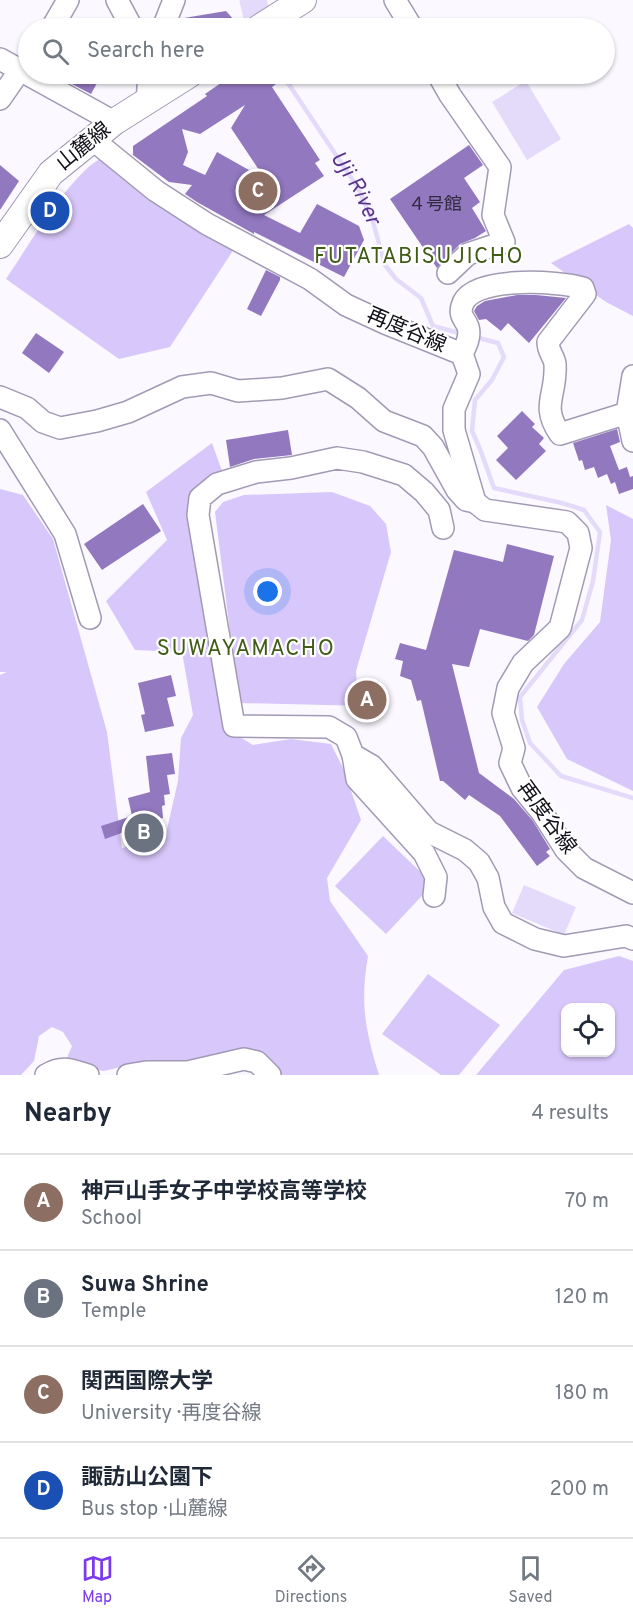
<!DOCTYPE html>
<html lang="en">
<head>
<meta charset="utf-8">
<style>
	:root { --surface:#fff; --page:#f2f2f3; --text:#1f2937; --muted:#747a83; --line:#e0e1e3; --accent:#7c3aed }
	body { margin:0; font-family:Overpass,"Noto Sans JP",sans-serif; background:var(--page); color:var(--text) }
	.controls { position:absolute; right:18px; bottom:18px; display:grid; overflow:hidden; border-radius:12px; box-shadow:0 2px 4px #0004 }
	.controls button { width:54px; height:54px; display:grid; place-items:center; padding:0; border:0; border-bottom:2px solid var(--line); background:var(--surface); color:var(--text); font:30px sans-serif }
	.you { position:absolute; left:268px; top:592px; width:21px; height:21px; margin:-15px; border:4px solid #fff; border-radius:50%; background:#1a73e8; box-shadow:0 0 0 9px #1a73e833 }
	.badge { display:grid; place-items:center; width:39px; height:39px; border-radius:50%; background:var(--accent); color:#fff; font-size:20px; font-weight:700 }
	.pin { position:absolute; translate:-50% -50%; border:3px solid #fff; box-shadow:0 2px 6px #0006 }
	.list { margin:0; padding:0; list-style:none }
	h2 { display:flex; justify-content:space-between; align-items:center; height:78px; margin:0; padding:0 24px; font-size:26px }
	h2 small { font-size:20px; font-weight:400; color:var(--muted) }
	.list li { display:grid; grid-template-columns:39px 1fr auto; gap:18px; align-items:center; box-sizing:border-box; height:96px; padding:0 24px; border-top:2px solid var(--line) }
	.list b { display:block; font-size:22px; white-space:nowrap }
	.list p { margin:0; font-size:20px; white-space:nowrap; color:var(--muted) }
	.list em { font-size:20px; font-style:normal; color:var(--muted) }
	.icon { flex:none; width:33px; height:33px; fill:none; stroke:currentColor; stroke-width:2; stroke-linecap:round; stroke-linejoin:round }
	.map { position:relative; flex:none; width:633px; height:1075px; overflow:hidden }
	.search { position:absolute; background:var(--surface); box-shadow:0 2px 4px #0004; left:18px; right:18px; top:18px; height:66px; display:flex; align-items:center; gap:15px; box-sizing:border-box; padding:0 21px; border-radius:33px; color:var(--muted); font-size:22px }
	.sheet { height:462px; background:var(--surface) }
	nav { display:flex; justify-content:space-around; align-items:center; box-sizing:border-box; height:84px; border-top:2px solid var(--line); background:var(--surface); font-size:16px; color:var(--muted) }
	nav a { display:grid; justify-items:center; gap:3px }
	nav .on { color:var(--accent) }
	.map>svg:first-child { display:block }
	.green { fill:#d8c7fb; fill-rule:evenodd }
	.water { fill:#e4dbfa }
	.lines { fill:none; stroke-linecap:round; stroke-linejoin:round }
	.stream { stroke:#e4dbfa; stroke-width:4.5 }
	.river { stroke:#e4dbfa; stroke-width:27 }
	.building { fill:#9278bf; fill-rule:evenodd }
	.minor-casing { stroke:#a29ab4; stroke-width:24 }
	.major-casing { stroke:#a29ab4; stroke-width:28 }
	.minor { stroke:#fff; stroke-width:21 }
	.major { stroke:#fff; stroke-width:26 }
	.labels { text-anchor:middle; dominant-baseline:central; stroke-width:4.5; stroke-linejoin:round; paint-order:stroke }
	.number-label { font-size:18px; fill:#332a42 }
	.street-label { font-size:21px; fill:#131019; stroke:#fff }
	.water-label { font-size:22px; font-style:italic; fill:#58348a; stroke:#fff }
	.neighbourhood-label { font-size:22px; letter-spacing:1.5px; fill:#415c17; stroke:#fff }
</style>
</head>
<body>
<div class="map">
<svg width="633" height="1075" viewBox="0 0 633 1075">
	<rect width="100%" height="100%" fill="#fbf9ff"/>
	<g class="green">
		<path d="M104,157L234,249L170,347L119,359L6,279C26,250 73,169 104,157Z"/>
		<polygon points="629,224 633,228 633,316 606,302 551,263"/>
		<path d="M212,443L222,471L198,489L187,510L228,730L253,745L291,739L331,744L344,770L361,820L327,878L330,901L368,956C360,1002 365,1030 379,1075H277L255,1052L185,1061H145L104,1071L64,1065L72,1046L63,1032L52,1027L39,1036L34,1061L21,1075H0V675L7,672H0V489L23,495L53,539L107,732L122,848L165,838L178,781L181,738L193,715L182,652L135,650L106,601L167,540L146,492Z"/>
		<polygon points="332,492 370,506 386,524 391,552 356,671 357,688 367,706 239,703 215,512 223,502 244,495"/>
		<polygon points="606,505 633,519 633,791 567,759 537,707 564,664 600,622 611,540"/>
		<polygon points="383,836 433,884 386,934 335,886"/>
		<path d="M619,956L633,961V1075H476L564,970ZM566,1008H610V1052H566Z"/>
		<polygon points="428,974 500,1025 459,1075 441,1075 382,1034"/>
	</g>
	<g class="water">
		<polygon points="526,81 561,139 527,160 492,102"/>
		<polygon points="524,885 576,907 564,935 512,913"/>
	</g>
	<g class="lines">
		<g class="stream">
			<path id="s1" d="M282,74L358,188L373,222L385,265L396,279L421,298L433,326L463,334"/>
			<polyline points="475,337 498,343 504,357 492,380 475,400 472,431 480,449 494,488 562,503 584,510 600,532 593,581 582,620 520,697 522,720 530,743 561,776 633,798"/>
		</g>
		<polyline class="river" points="253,0 258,21"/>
	</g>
	<g class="building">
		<polygon points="226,11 235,21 223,28 186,28 184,18"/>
		<polygon points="53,74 102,74 91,94"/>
		<path d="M234,74H269L276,84L272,87L320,160L315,163L324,176L264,215L300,233L317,204L359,226L364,240L344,277L254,232V234L197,202L185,194L192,185L169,182L133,155V146L207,96L205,94ZM245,105L231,128L265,179L217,152L205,175L183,165L188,152L182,129L200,134Z"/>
		<polygon points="469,145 483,165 464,178 480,202 472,208 486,231 475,238 460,244 437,268 390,199"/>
		<polygon points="0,165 19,181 0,210"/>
		<polygon points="266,270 280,277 280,280 261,316 247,309"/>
		<polygon points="517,295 536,295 566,298 529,343 508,323 501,331 486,319 479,320 474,311 477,306 485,301"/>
		<polygon points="36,333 64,352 49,373 22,353"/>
		<polygon points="522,411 535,424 532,427 544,438 539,444 546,451 516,480 496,460 508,448 497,436"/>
		<polygon points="617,429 620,442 610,446 619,470 627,467 630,477 633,476 633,489 619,494 615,482 611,484 607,474 598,478 594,467 585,470 582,460 579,461 573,443"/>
		<polygon points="288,430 292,455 254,459 230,467 226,440"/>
		<polygon points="143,504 161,531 102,570 84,544"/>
		<polygon points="507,544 554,556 534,635 528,641 480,629 469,667 452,664 479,773 514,799 533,821 550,849 546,852 550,856 537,866 500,816 469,795 465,800 443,781 440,781 421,700 417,701 411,680 400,676 403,661 395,659 400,643 426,650 454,550 503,562"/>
		<polygon points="171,675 176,696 167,698 174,726 145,732 141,715 145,714 138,683"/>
		<polygon points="172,753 175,774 167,775 170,794 164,795 165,805 162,806 163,818 149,822 153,834 147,835 148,837 136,841 136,839 131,841 127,831 105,839 101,826 132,816 128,798 150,792 146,756"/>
	</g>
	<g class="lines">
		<g class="minor-casing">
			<g id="minor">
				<polyline points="117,0 132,28"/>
				<polyline points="395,0 412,28"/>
				<polyline points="52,28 68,0"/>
				<polyline points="163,28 174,0"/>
				<polyline points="0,59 114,122"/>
				<polyline points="438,74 450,95 500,167 493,215 504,242 468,254 448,273"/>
				<polyline points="0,99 16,76 28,68"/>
				<polyline points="147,102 149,74"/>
				<polyline points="92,139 156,191 207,224 310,279 346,305 385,323 462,354 469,374 454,409 454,430 475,502 485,510 567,522 578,533 581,548 560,628 523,663 508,688 503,713 514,748 510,763 522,788 543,814 566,850 584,868 633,893"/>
				<path d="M462,354C466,346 471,336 468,327C465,319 459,316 462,306C469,275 559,281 583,288L585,294L548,342C548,352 554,356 555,364C557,396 540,405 560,434L627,413L633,376"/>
				<polyline points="0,397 27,408 43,422 60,428 97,421 128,412 182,387 211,383 238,391 282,388 328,379 358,398 384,421 423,436 433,447 457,490 466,500 475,502"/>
				<polyline points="627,413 633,441"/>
				<polyline points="0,430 65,534 90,618"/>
				<polyline points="443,528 439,510 424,492 404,475 363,462 337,458 291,468 256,472 217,484 200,498 198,515 234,726 329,727 346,737 353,755 372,766 429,832 465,850 479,862 488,878 494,907 503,923 535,939 564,946 626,936 633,939"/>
				<polyline points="353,755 357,779 424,853 436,877 434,896"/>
				<path d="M46,1075C63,1065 71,1070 88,1075"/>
				<polyline points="128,1075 146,1072 188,1072 244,1059 257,1062 270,1075"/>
			</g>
		</g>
		<g class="major-casing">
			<g id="major">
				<polyline points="259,28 303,0"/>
				<polyline points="0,245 51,173 114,122 190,74"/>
			</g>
		</g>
		<use href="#minor" class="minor"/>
		<use href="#major" class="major"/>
	</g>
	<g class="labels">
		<g class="number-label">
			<text x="435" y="205">４号館</text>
		</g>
		<g class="street-label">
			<text transform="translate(84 147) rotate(-39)">山麓線</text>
			<text transform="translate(406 331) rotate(23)">再度谷線</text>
			<text transform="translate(546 818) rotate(54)">再度谷線</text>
		</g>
		<g class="water-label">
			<text stroke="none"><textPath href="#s1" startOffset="136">Uji River</textPath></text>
		</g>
		<g class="neighbourhood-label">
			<text x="419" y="257">FUTATABISUJICHO</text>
			<text x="246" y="649">SUWAYAMACHO</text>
		</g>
	</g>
</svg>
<div class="controls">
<button><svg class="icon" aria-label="locate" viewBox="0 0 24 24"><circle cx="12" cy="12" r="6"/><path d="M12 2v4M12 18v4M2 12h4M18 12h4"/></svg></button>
</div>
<div class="you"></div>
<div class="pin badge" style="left:367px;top:700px;background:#8d6e63">A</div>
<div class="pin badge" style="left:144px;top:833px;background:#6b7280">B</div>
<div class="pin badge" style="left:258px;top:191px;background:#8d6e63">C</div>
<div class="pin badge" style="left:50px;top:211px;background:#1a4fb4">D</div>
<div class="search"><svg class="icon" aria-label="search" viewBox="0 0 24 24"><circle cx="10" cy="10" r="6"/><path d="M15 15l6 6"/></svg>Search here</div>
</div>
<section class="sheet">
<h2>Nearby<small>4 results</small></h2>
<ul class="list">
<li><span class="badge" style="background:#8d6e63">A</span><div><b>神戸山手女子中学校高等学校</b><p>School</p></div><em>70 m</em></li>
<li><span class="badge" style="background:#6b7280">B</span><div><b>Suwa Shrine</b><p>Temple</p></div><em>120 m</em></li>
<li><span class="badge" style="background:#8d6e63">C</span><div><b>関西国際大学</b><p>University · 再度谷線</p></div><em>180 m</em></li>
<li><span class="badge" style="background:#1a4fb4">D</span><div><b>諏訪山公園下</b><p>Bus stop · 山麓線</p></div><em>200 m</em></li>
</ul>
</section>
<nav>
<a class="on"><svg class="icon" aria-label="map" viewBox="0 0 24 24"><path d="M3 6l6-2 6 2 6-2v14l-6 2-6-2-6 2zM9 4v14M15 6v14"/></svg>Map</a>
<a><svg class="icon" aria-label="directions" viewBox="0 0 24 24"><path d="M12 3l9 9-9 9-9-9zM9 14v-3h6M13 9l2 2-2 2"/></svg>Directions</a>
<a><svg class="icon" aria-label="saved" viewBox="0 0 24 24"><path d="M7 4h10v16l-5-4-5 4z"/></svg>Saved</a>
</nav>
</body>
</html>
